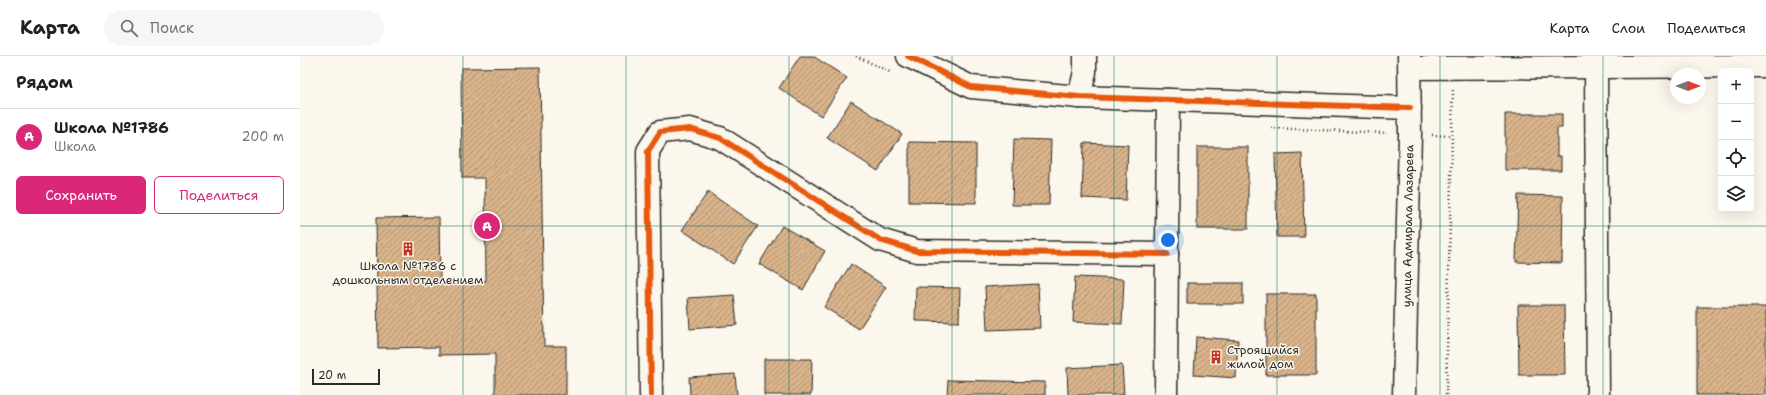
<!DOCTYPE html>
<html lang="ru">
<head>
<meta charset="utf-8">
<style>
	:root { --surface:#fff; --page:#f6f6f6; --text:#202124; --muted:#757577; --line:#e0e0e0; --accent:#db2777 }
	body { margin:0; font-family:"Shantell Sans",sans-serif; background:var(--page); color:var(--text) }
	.controls { position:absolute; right:12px; top:12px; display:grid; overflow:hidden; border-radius:6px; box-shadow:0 4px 16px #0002 }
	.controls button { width:36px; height:36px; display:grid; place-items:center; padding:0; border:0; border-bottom:1px solid var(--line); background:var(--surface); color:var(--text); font:20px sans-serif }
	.compass { position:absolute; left:1370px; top:12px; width:36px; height:36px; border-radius:50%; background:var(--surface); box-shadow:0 4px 16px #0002; rotate:90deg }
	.scale { position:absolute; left:12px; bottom:10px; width:68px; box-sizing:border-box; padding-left:4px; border:2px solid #2b2b2b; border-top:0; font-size:11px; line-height:14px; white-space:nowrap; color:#2b2b2b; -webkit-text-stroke:3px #fbf7ec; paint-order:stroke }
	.you { position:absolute; left:868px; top:184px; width:14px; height:14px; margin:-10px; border:3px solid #fff; border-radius:50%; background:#1a73e8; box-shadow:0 0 0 6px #1a73e833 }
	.badge { display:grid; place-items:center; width:26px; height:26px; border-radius:50%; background:var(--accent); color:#fff; font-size:13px; font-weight:700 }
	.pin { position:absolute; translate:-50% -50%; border:2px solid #fff; box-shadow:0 1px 4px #0006 }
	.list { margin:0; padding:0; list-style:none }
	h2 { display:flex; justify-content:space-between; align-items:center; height:52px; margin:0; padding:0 16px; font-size:17px }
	h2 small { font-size:13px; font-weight:400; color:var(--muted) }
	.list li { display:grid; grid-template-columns:26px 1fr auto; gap:12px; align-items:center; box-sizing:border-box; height:56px; padding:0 16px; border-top:1px solid var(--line) }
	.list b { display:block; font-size:15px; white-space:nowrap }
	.list p { margin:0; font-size:13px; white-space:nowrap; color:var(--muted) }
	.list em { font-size:13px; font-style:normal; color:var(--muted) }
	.actions { display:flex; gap:8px; padding:12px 16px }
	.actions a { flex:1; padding:9px 0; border:1px solid var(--accent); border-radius:6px; text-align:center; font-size:14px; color:var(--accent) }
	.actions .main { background:var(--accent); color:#fff }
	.icon { flex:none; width:22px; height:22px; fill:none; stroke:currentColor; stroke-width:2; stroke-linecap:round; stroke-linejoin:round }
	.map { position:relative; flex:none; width:1466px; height:339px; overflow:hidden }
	header { display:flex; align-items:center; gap:24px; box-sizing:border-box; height:56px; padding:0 20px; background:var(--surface); border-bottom:1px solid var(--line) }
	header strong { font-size:19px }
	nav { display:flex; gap:22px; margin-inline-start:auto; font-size:14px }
	.search { width:280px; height:36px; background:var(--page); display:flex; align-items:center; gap:10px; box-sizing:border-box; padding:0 14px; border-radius:22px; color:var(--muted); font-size:15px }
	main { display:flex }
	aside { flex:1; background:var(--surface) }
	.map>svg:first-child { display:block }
	.building { fill:url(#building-hatch); stroke:#2b2b2b }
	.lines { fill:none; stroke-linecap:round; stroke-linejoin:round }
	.minor-casing { stroke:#2b2b2b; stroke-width:25 }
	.path { stroke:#2b2b2b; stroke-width:2.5; stroke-dasharray:1 3; stroke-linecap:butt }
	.minor { stroke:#fbf7ec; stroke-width:22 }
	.cycleway-casing { stroke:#fbf7ec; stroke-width:8 }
	.cycleway { stroke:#e8590c; stroke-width:6 }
	.grid { fill:none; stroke:#0f766e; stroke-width:1; stroke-opacity:0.55 }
	.labels { text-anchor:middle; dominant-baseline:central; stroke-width:3; stroke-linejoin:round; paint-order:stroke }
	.street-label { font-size:12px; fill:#2b2b2b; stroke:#fbf7ec }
	.poi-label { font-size:12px; fill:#2b2b2b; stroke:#fbf7ec }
</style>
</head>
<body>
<header>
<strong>Карта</strong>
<div class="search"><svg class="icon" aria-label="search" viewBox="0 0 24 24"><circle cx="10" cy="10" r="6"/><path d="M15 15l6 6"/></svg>Поиск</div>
<nav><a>Карта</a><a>Слои</a><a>Поделиться</a></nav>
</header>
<main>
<aside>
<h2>Рядом<small></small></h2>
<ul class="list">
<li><span class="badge">A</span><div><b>Школа №1786</b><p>Школа</p></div><em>200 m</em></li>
</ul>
<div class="actions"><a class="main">Сохранить</a><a>Поделиться</a></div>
</aside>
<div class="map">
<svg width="1466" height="339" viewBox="0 0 1466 339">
	<defs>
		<pattern id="building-hatch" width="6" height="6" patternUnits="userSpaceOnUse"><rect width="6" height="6" fill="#d9b38a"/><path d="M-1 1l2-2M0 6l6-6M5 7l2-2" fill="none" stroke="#b09271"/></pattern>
	</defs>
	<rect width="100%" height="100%" fill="#fbf7ec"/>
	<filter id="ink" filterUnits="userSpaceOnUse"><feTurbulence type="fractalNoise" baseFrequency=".025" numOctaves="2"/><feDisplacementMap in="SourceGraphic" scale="8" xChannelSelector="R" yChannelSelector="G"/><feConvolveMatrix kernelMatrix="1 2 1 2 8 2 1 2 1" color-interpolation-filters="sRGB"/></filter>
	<g filter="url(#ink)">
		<g class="building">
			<polygon points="500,0 513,0 547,22 521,60 479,32"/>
			<polygon points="240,11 244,290 266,290 266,339 195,339 195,298 139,299 139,291 78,292 76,162 139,161 140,226 186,225 185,122 162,122 161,12"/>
			<polygon points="551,45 602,78 578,115 527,82"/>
			<polygon points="1205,58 1262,58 1262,72 1257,72 1257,100 1261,100 1261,114 1205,114"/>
			<polygon points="714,83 751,84 749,149 712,149"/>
			<polygon points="609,86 676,87 676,147 609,146"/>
			<polygon points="784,87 828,89 826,144 782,142"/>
			<rect x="897" y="91" width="51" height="82"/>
			<polygon points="1002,97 1004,181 977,181 975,98"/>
			<polygon points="408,136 458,170 433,208 382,174"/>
			<polygon points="1218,139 1263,140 1262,207 1216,206"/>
			<polygon points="482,170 525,195 503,234 459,208"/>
			<polygon points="551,208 586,231 559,273 524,251"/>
			<polygon points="775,221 824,223 822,268 773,266"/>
			<rect x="887" y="227" width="56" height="21"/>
			<polygon points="738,228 740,272 687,274 685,231"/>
			<polygon points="616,231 660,232 659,266 615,265"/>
			<rect x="966" y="238" width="50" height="81"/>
			<polygon points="434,239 437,269 390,273 388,242"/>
			<polygon points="1218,249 1264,249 1265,319 1219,319"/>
			<rect x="1397" y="251" width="69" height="88"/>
			<polygon points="896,281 938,284 936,322 894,319"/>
			<polygon points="464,303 512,303 511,339 464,339"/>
			<polygon points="822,309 824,339 768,339 767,312"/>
			<polygon points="435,318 437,339 390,339 389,321"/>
			<polygon points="648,324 745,326 745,339 647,339"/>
		</g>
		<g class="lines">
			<g class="minor-casing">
				<g id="minor">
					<polyline points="608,0 671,31 779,41 1110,52"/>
					<polyline points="1296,11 1298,339"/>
					<polyline points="1110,12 1466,10"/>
					<polyline points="779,41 785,16 785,0"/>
					<polyline points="351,339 348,95 360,76 390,73 420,82 580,184 617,195 867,198"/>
					<polyline points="866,339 868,44"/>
					<polyline points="1104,339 1110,78 1109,0"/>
				</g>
			</g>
			<g class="path">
				<polyline points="556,0 592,17"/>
				<polyline points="971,72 1087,77"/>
				<polyline points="1132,79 1152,80"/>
				<polyline points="1146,339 1153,34"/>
			</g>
			<use href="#minor" class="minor"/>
			<g class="cycleway-casing">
				<g id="cycleway">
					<polyline points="608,0 671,31 779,41 1110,52"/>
					<polyline points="351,339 348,95 360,76 390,73 420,82 580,184 617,195 867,198"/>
				</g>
			</g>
			<use href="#cycleway" class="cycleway"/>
		</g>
	</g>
	<path class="grid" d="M163,0V339M326,0V339M489,0V339M652,0V339M814,0V339M977,0V339M1140,0V339M1303,0V339M0,170H1466"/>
	<defs>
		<g id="building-bare" transform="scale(1.08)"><path d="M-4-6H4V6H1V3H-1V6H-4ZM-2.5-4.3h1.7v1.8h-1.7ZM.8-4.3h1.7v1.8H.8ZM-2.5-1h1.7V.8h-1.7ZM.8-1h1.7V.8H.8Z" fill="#c8321e" stroke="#fbf7ec" stroke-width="2.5" paint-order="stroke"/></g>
	</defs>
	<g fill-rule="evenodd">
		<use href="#building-bare" x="108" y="193"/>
		<use href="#building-bare" x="916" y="301"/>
	</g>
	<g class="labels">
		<g class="street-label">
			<text transform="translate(1108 170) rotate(-89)">улица Адмирала Лазарева</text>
		</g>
		<g class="poi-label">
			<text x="108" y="210">Школа №1786 с<tspan x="108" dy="14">дошкольным отделением</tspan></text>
			<text x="927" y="294" text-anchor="start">Строящийся<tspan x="927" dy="14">жилой дом</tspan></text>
		</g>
	</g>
</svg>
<div class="controls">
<button>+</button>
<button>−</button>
<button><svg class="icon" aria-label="locate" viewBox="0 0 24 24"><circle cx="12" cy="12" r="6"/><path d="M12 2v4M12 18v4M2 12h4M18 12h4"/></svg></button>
<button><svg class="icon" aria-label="layers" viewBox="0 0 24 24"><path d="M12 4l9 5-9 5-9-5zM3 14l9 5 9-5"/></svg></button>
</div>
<svg class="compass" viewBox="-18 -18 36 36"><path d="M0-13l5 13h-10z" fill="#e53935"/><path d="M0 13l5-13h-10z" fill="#757577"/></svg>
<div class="scale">20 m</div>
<div class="you"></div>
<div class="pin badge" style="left:187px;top:170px">A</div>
</div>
</main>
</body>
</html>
